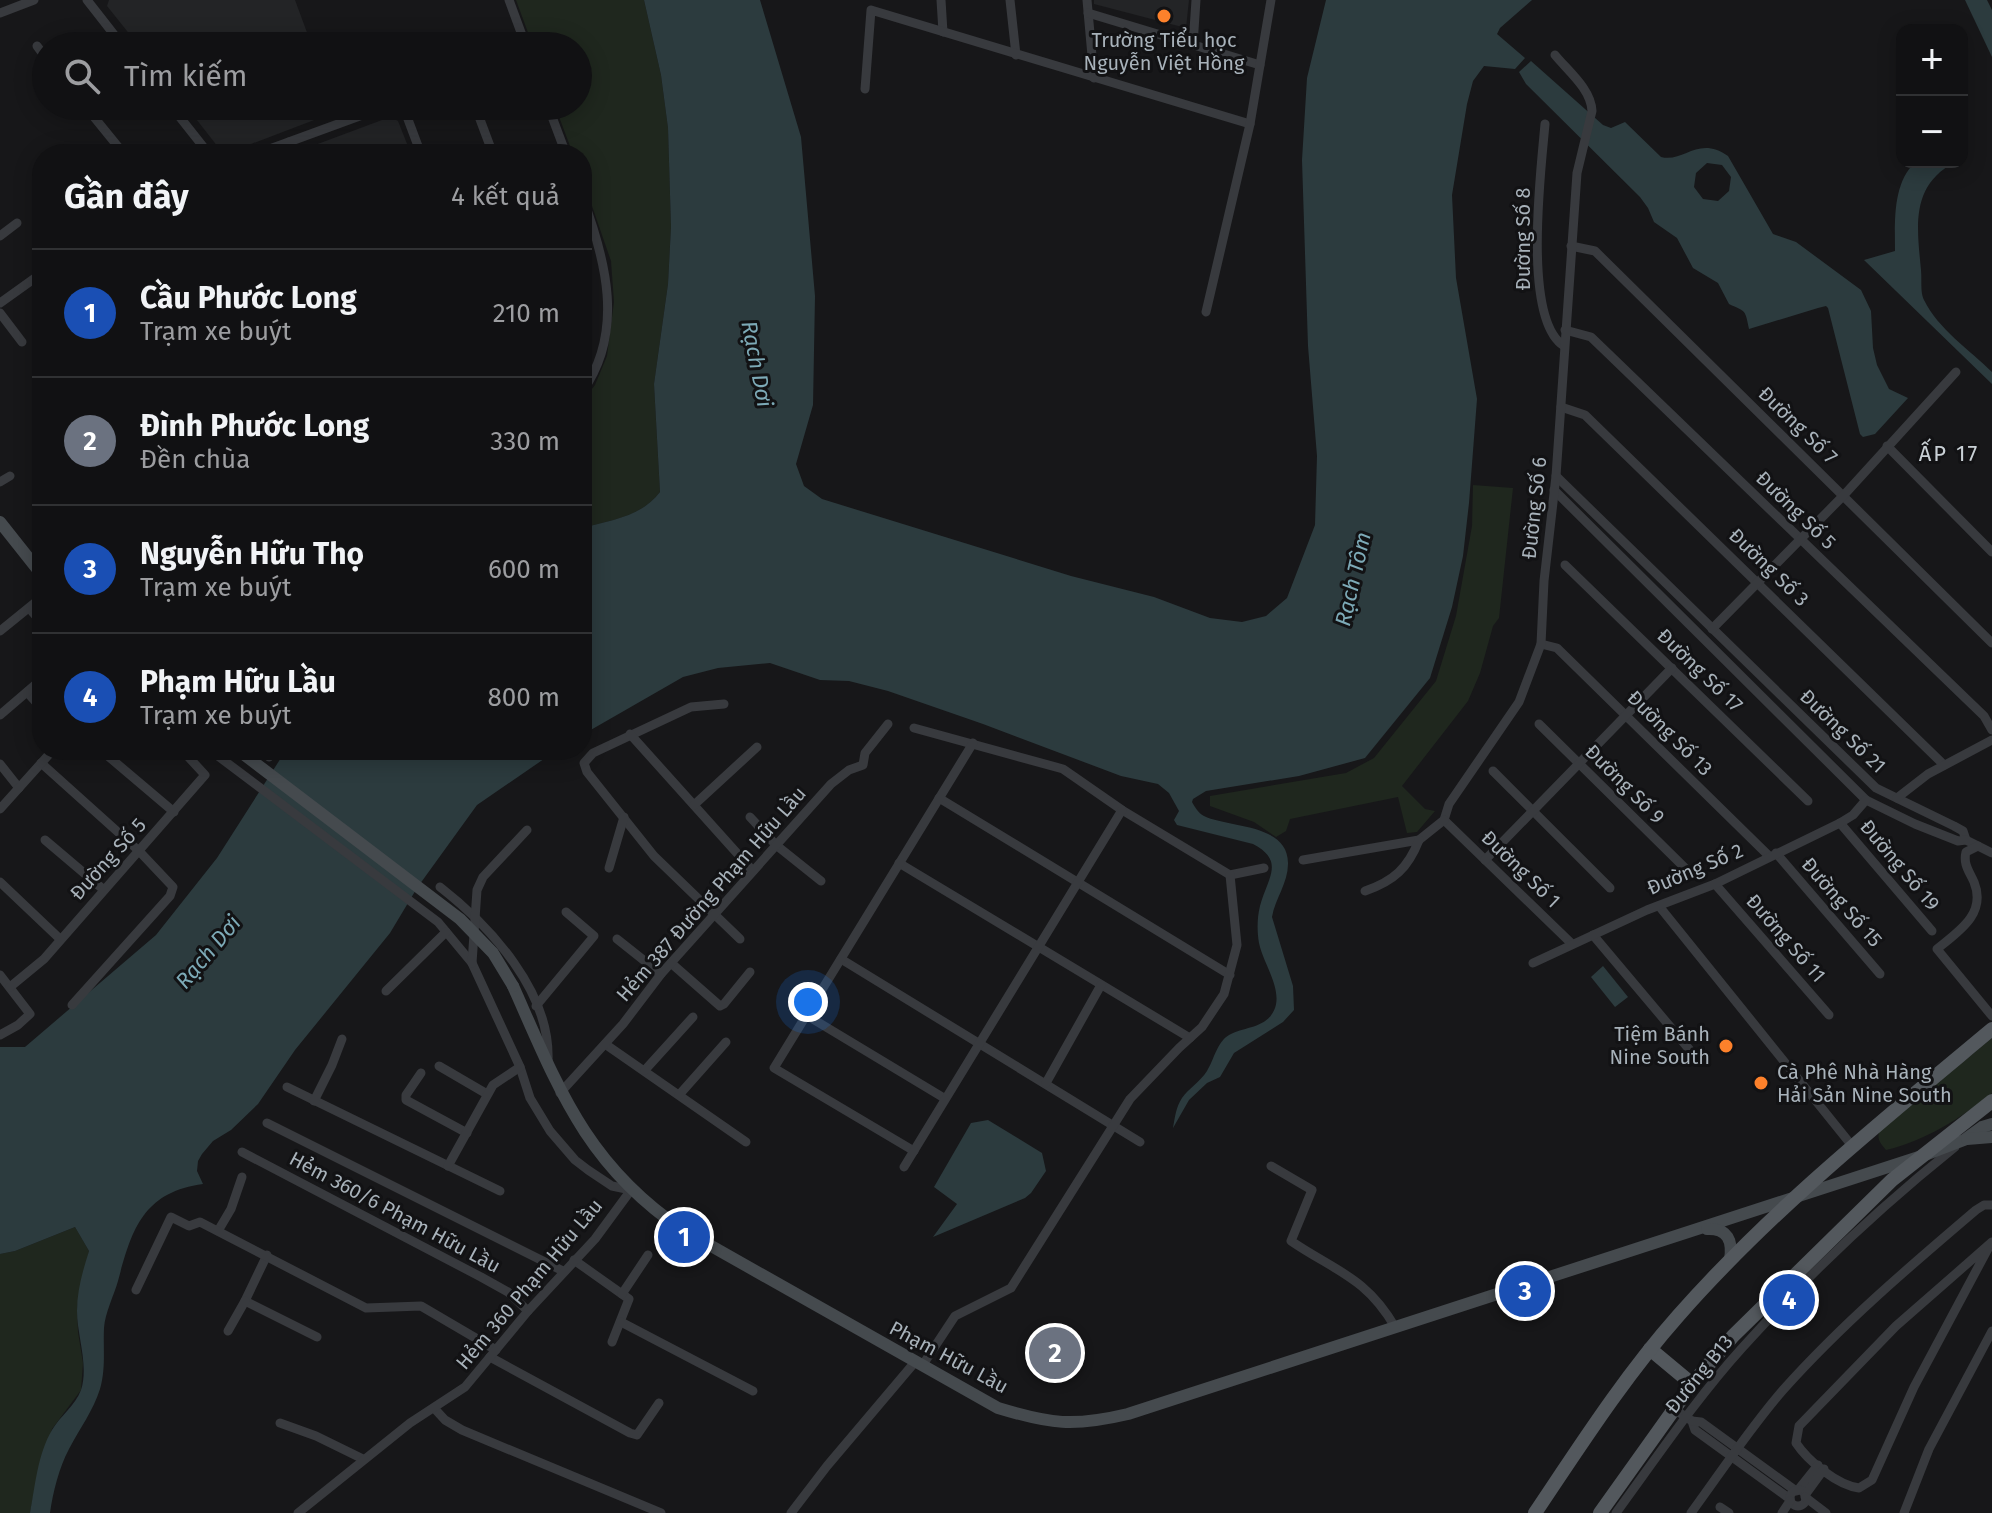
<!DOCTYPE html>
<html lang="vi">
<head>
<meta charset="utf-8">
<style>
	:root { --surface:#111113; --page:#1e1f21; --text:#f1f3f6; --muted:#9c9da0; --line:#303133; --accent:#0f766e }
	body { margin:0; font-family:"Fira Sans",sans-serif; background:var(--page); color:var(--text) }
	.controls { position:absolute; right:24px; top:24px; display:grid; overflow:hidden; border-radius:16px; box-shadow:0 4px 20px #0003 }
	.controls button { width:72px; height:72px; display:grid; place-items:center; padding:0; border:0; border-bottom:2px solid var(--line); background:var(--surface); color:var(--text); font:40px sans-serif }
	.you { position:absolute; left:808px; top:1002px; width:28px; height:28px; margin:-20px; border:6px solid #fff; border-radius:50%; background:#1a73e8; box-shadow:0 0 0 12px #1a73e833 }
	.badge { display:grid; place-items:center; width:52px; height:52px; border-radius:50%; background:var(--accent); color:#fff; font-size:26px; font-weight:700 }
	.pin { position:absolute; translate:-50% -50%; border:4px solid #fff; box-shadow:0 2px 8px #0006 }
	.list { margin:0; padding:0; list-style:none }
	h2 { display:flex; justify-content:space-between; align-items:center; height:104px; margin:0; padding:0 32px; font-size:34px }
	h2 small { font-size:26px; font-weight:400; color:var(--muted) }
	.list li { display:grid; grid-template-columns:52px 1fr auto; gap:24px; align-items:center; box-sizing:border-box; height:128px; padding:0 32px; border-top:2px solid var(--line) }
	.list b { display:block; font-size:30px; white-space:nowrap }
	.list p { margin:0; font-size:26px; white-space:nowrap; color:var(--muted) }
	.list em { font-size:26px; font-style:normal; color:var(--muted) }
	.icon { flex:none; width:44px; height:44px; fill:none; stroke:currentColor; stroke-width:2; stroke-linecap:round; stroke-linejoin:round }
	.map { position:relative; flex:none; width:1992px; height:1513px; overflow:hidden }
	.search { position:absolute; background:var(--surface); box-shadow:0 4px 20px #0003; left:32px; top:32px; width:560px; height:88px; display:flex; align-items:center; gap:20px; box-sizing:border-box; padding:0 28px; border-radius:44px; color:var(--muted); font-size:30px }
	.panel { position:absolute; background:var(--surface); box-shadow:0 4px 20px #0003; left:32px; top:144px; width:560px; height:616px; border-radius:32px }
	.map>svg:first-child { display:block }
	.built { fill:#232426 }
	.green { fill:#1f271e }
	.water { fill:#2c3b3e; fill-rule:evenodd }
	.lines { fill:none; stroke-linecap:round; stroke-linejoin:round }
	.minor { stroke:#383a3e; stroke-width:9 }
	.secondary { stroke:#454a4e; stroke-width:12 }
	.primary { stroke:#53585d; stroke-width:14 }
	.secondary-bridge { stroke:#454a4e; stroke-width:12 }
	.poi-dot { fill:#fd812b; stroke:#121214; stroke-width:3 }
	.labels { text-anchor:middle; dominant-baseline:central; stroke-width:6; stroke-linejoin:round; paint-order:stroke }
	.poi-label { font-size:20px; fill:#a8b2ba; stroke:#121214 }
	.street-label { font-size:20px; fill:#a8b2ba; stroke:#121214 }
	.water-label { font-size:22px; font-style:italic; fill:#7daab7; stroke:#121214 }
	.neighbourhood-label { font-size:22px; letter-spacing:2px; fill:#c9d0d5; stroke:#121214 }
</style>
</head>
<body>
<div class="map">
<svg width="1992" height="1513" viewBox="0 0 1992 1513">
	<rect width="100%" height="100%" fill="#171719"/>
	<g class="built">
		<polygon points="109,0 295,0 312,46 139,46 107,6"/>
		<polygon points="1094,0 1189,0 1186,28 1094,4"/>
		<polygon points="186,106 334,106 330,114 230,152 218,147"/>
		<polygon points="390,117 398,121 411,154 312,154 315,145"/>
	</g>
	<g class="green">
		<path d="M516,0H644L661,75L668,128L671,227L668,284L654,384L660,492C641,517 612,520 582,528V402L595,385L607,356L614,302L611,261L582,177V154H573L555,106H578V46H533Z"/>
		<polygon points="1473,485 1513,488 1499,618 1493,626 1480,673 1468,701 1402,786 1425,809 1435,811 1417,832 1407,833 1398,797 1290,819 1286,831 1276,837 1254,822 1210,806 1210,796 1346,773 1374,758 1436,681 1456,616 1472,526"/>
		<path d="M1992,1038V1093C1961,1118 1925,1141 1886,1150C1881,1144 1877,1140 1879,1132Z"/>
		<polygon points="75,1227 89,1251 77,1307 78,1332 83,1363 81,1390 52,1429 36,1482 30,1513 0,1513 0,1254 15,1251"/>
	</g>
	<g class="water">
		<path d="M644,0H760L801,137L815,296L813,405L796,464L804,486L822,499L1071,576L1154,597L1210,618L1242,622L1266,616L1287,598L1315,525L1317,456L1308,346L1302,160L1307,78L1326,0H1532L1500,28L1497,34L1525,58L1515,69L1484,66L1473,81L1467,104L1452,195L1456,278L1477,399L1469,503L1463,556L1452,607L1430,678L1365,758L1299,776L1206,791L1193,799L1192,802C1195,807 1198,813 1204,816C1228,828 1289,823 1288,864C1288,883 1275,899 1272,917L1293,986L1294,1010L1283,1022L1234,1053L1220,1077L1207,1083L1189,1100L1173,1128C1175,1117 1176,1107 1182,1098C1188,1089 1200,1082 1207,1071C1214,1060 1217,1042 1229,1035C1245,1026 1267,1029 1275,1008C1282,988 1263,963 1259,943C1257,931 1257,918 1260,906C1267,879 1286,861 1253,844L1177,825L1174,820L1179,811L1169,793L1158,784L1121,776L983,724L888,691L849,681L820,680L770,663L718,668L683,677L582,735V528C611,520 641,517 660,492L654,384L668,284L671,227L668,128L661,75Z"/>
		<polygon points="1965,0 1987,0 1992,10 1992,57"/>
		<path d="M1531,61L1603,125L1611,128L1625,122L1661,157C1684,163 1698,135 1728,156L1773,234L1796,242L1861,290L1871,311L1873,348L1877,365L1889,389L1908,398L1875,434L1863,437L1860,434L1828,308L1826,306L1818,308L1749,329C1745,309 1746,312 1729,304L1718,283L1693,268L1677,238L1654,222L1648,208L1640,197L1526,84L1519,72ZM1707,163L1722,165L1731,177L1729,191L1718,201L1703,199L1694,187L1696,173Z"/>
		<path d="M1916,162H1955C1910,186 1917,227 1921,270C1922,280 1920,292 1924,300C1938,329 1970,350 1992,372V384L1864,260L1895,251C1895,224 1892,182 1916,162Z"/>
		<path d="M286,750H557L477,805L417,888L390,933L295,1050L258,1104L231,1130L213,1141L202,1154L198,1161L197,1171L203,1184C144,1192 132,1228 118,1281C114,1295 105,1313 104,1328C103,1349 106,1368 100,1389C93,1411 80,1428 69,1449C59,1468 53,1492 50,1513H30C35,1486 38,1453 52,1430C60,1416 75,1406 81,1390C89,1365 77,1336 77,1311C77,1290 83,1270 89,1251L75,1227L15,1251L0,1254V1047H25L156,935L217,858Z"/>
		<polygon points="1603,966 1628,997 1615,1007 1591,977"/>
		<polygon points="988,1120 1042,1153 1046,1171 1031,1193 1025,1198 933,1237 957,1204 934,1187 971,1123"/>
	</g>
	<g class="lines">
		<g class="minor">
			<polyline points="87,0 123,46"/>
			<polyline points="509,0 526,46"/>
			<polyline points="941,0 943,32"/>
			<polyline points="1010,0 1016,55"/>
			<polyline points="1087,0 1094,78"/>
			<polyline points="0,13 34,0"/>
			<polyline points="1088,13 1260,65"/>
			<polyline points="1193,45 1196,0"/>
			<polyline points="37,46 46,58"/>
			<polyline points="865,89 871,10 1250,124"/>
			<polyline points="85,106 124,154"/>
			<polyline points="171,106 209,154"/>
			<polyline points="403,106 421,154"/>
			<polyline points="475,106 493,154"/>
			<polyline points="548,106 566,154"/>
			<path d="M1545,124C1541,170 1522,320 1564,346"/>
			<polyline points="289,142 299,154"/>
			<polyline points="256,154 387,106"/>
			<path d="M582,196C606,260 625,332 582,392"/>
			<polyline points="40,215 42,218"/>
			<polyline points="0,236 17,223"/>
			<polyline points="1571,246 1595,251 1992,643"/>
			<polyline points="0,303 42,273"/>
			<polyline points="1206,312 1250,124 1271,0"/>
			<polyline points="0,313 22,342"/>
			<polyline points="1565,330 1591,337 1984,716 1992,730"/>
			<polyline points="1561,407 1585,415 1944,765"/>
			<polyline points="1887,446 1992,552"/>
			<polyline points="1556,476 1876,788 1954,826 1963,831 1966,840"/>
			<polyline points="0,482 10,476"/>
			<polyline points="1554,490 1866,800 1915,824 1958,841 1966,840 1992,853"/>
			<polyline points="1565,565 1808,801"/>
			<polyline points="29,608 42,623"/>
			<polyline points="1712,629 1844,495 1956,372"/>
			<polyline points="0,631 42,597"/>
			<polyline points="1541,644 1557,648 1769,856"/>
			<polyline points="27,692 42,709"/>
			<polyline points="724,704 691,707 593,753 584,763 587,772 654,856 740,939"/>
			<polyline points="0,715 42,679"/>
			<polyline points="1539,724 1686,869"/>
			<polyline points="914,728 1063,769 1122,810 1230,875 1264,868"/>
			<polyline points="630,734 753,871"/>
			<polyline points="210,750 438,922 472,963 520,1067 530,1098 550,1131 575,1160 588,1170 612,1186 631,1190"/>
			<polyline points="260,750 269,757"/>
			<polyline points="102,751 174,812"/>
			<polyline points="41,763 139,851 173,887 170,896 72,1005"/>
			<polyline points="0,764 19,788"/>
			<polyline points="1493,771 1610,888"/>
			<polyline points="939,798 1230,975"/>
			<polyline points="1897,798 1928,774 1992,740"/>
			<polyline points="694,805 757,747"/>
			<polyline points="0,809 53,750"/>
			<polyline points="750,817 776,845 821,881"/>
			<path d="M1444,820L1449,804L1519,702L1541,644L1544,581L1556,476L1577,173L1592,111C1591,89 1568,71 1555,55"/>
			<polyline points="1444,820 1572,944"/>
			<polyline points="1840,823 1932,931"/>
			<polyline points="45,840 104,890"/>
			<path d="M1978,846L1966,852C1963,864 1969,871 1974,882C1987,914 1958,932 1937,949L1992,1016"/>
			<polyline points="1776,853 1880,974"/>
			<polyline points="1303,860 1419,840 1444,820"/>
			<polyline points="1485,860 1672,668"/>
			<polyline points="899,863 1190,1038"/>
			<polyline points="609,868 624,817"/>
			<polyline points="0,882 60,939"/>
			<polyline points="1715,884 1829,1015"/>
			<path d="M440,887C490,926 551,992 548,1061"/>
			<path d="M1365,891C1394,881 1408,868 1419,840"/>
			<polyline points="1659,906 1853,1147"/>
			<polyline points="1593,935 1689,1049"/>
			<polyline points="617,939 661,974"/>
			<polyline points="841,959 1140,1142"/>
			<polyline points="472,963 477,890 483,877 527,830"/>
			<polyline points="671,963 720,1006 724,1004 750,972"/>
			<polyline points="1533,963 1647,910 1715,884 1840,823 1853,815 1866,800"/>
			<polyline points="0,975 30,1014 18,1025 0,1035"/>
			<polyline points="10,987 44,959 205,775 182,750"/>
			<polyline points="386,991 446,932"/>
			<polyline points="536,1006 594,936 566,912"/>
			<polyline points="806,1015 944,1098"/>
			<polyline points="605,1044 746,1142"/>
			<polyline points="439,1066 487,1094"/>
			<polyline points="645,1070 693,1017"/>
			<polyline points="421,1073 406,1095 406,1100 467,1133"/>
			<polyline points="1046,1083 1101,985"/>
			<polyline points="287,1087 500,1191"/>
			<polyline points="560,1093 623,1024 661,974 831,784 849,770 863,765 865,753 888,724"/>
			<polyline points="679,1095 726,1042"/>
			<polyline points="314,1101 332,1065 342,1039"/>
			<polyline points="267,1123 563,1271"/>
			<polyline points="914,1151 774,1068 973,743"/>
			<polyline points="242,1152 481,1277 508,1292 528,1311"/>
			<polyline points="448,1166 493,1085 520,1067"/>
			<path d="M1271,1166L1312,1190L1291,1241C1335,1271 1366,1277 1395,1327"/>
			<polyline points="904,1167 1122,810"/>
			<polyline points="218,1231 231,1209 242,1177"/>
			<path d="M1991,1243L1914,1387L1872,1480L1859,1488C1837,1485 1808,1461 1796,1443L1799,1426L1896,1326L1992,1242"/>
			<polyline points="267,1255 245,1301 317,1337"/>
			<polyline points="574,1260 629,1299 612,1342"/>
			<polyline points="136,1290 171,1217 189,1226 200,1222 366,1308 421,1306 496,1350"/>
			<polyline points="622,1294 648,1255"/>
			<polyline points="621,1322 753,1391"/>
			<polyline points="228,1331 245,1301"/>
			<polyline points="490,1357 630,1433 637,1435 659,1403"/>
			<polyline points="922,1366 955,1316 1011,1288 1130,1099 1179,1048 1202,1027 1224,994 1237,945 1230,875"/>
			<polyline points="434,1408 445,1420 462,1430 661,1513"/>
			<polyline points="1680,1413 1692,1421 1695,1430 1790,1499"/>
			<polyline points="1692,1421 1701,1422 1796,1491"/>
			<polyline points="280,1423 316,1436 363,1459"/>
			<polyline points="1798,1490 1818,1465"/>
			<circle cx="1798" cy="1498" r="8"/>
			<polyline points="1805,1495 1824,1469"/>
			<polyline points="1805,1497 1826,1513"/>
			<polyline points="1720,1507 1729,1513"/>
			<polyline points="298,1513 410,1423 465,1387 528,1311 595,1239 631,1190"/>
			<polyline points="791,1513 827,1466 915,1362"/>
			<path d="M1616,1513C1657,1457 1696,1399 1742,1348C1807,1276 1879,1208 1955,1147"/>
			<path d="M1691,1513C1721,1472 1750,1428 1783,1390C1842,1324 1909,1267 1976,1210L1984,1205H1992"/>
			<polyline points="1782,1513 1790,1501"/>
			<polyline points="1904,1513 1929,1449 1992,1331"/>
		</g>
		<g class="secondary">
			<polyline points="0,522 42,575"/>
			<path d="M513,986C558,1087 586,1165 683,1230L998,1408C1051,1424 1073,1427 1128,1414L1925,1155L1964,1140L1982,1127L1992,1124"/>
			<polyline points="1967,1139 1992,1137"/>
			<path d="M1707,1229C1728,1228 1733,1241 1730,1260"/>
		</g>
		<g class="primary">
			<polyline points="1650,1349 1692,1384"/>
			<path d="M1535,1513C1580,1446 1624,1377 1678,1316C1771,1210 1883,1120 1992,1029"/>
			<polyline points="1600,1513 1692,1384 1733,1336 1892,1180 1992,1101"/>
		</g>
		<polyline class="secondary-bridge" points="238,750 460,919 493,953 513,986"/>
	</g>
	<g class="poi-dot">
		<circle cx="1164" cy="16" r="8"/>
		<circle cx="1726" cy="1046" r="8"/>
		<circle cx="1761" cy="1083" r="8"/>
	</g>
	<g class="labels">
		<g class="poi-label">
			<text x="1164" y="40">Trường Tiểu học<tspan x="1164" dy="23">Nguyễn Việt Hồng</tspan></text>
			<text x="1710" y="1034" text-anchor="end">Tiệm Bánh<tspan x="1710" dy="23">Nine South</tspan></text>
			<text x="1777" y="1072" text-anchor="start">Cà Phê Nhà Hàng<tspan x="1777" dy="23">Hải Sản Nine South</tspan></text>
		</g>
		<g class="street-label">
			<text transform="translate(1523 239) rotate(-90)">Đường Số 8</text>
			<text transform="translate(1798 425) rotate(44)">Đường Số 7</text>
			<text transform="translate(1534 508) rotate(-84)">Đường Số 6</text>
			<text transform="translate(1796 510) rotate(44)">Đường Số 5</text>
			<text transform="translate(1769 567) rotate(44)">Đường Số 3</text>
			<text transform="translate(1700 670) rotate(44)">Đường Số 17</text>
			<text transform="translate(1843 731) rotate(44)">Đường Số 21</text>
			<text transform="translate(1670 733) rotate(45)">Đường Số 13</text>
			<text transform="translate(1625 784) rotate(45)">Đường Số 9</text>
			<text transform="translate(108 859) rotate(-48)">Đường Số 5</text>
			<text transform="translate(1900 865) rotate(50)">Đường Số 19</text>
			<text transform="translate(1521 869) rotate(44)">Đường Số 1</text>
			<text transform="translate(1695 869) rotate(-23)">Đường Số 2</text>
			<text transform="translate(711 894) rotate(-49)">Hẻm 387 Đường Phạm Hữu Lầu</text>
			<text transform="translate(1842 902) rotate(49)">Đường Số 15</text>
			<text transform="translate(1786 938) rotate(49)">Đường Số 11</text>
			<text transform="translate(395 1212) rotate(28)">Hẻm 360/6 Phạm Hữu Lầu</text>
			<text transform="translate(529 1284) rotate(-50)">Hẻm 360 Phạm Hữu Lầu</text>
			<text transform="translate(949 1357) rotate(28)">Phạm Hữu Lầu</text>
			<text transform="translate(1699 1374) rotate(-51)">Đường B13</text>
		</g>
		<g class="water-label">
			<text transform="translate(757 364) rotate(79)">Rạch Dơi</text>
			<text transform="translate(1353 579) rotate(-77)">Rạch Tôm</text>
			<text transform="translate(208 952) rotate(-50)">Rạch Dơi</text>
		</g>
		<g class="neighbourhood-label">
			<text x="1949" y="453">ẤP 17</text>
		</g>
	</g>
</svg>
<div class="controls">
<button>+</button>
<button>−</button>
</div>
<div class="you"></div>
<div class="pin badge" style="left:684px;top:1237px;background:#1a4fb4">1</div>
<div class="pin badge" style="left:1055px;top:1353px;background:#6b7280">2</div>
<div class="pin badge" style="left:1525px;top:1291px;background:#1a4fb4">3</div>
<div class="pin badge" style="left:1789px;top:1300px;background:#1a4fb4">4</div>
<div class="search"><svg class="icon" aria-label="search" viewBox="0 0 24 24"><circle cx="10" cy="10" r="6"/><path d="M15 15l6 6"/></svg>Tìm kiếm</div>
<section class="panel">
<h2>Gần đây<small>4 kết quả</small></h2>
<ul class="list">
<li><span class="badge" style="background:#1a4fb4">1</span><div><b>Cầu Phước Long</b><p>Trạm xe buýt</p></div><em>210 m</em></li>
<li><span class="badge" style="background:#6b7280">2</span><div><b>Đình Phước Long</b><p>Đền chùa</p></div><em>330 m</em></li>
<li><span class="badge" style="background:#1a4fb4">3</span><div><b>Nguyễn Hữu Thọ</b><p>Trạm xe buýt</p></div><em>600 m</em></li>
<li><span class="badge" style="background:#1a4fb4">4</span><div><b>Phạm Hữu Lầu</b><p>Trạm xe buýt</p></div><em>800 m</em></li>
</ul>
</section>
</div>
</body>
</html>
